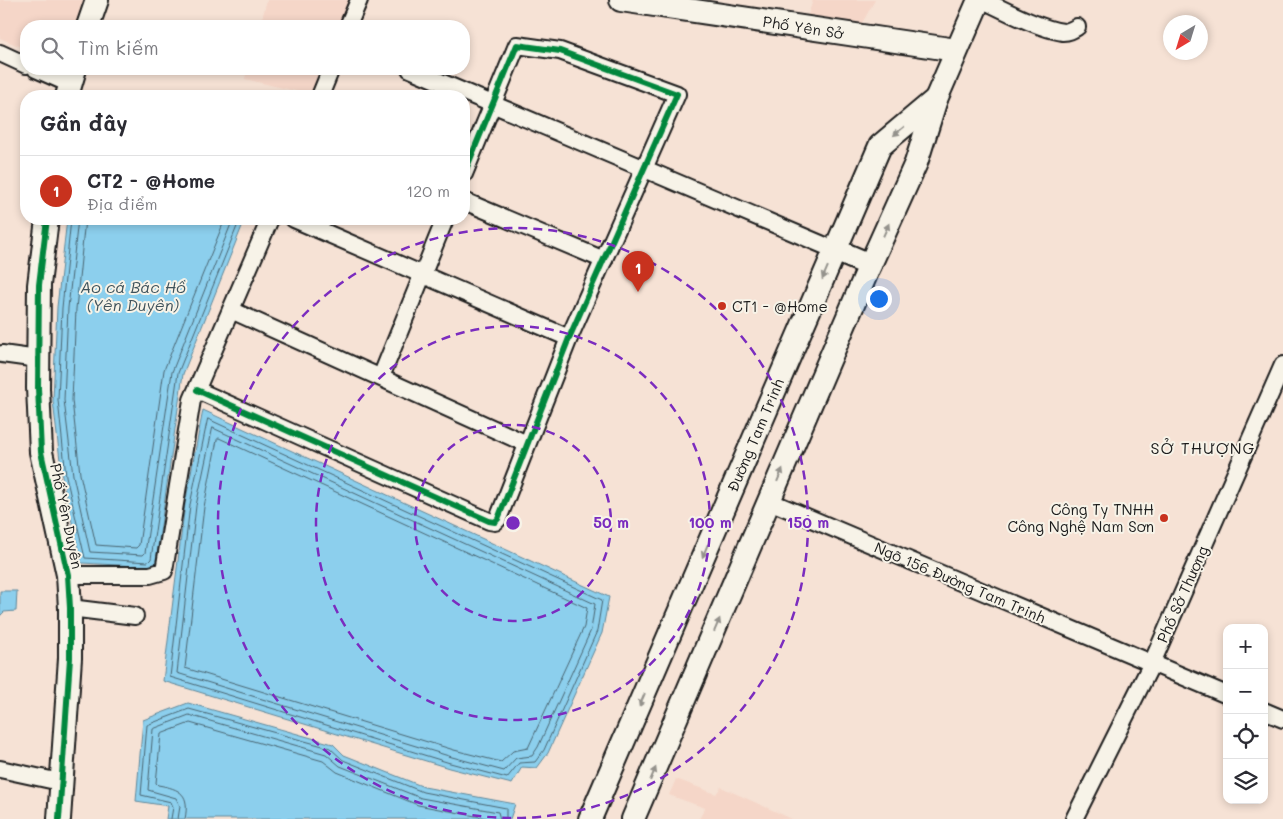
<!DOCTYPE html>
<html lang="vi">
<head>
<meta charset="utf-8">
<style>
	:root { --surface:#fff; --page:#f7f7f7; --text:#2b2b33; --muted:#7c7c81; --line:#e1e1e2; --accent:#c8321e }
	body { margin:0; font-family:Mali,sans-serif; background:var(--page); color:var(--text) }
	.controls { position:absolute; right:15px; bottom:15px; display:grid; overflow:hidden; border-radius:10px; box-shadow:0 2px 8px #0003 }
	.controls button { width:45px; height:45px; display:grid; place-items:center; padding:0; border:0; border-bottom:1px solid var(--line); background:var(--surface); color:var(--text); font:25px sans-serif }
	.compass { position:absolute; left:1163px; top:15px; width:45px; height:45px; border-radius:50%; background:var(--surface); box-shadow:0 2px 8px #0003; rotate:218deg }
	.you { position:absolute; left:878px; top:298px; width:18px; height:18px; margin:-12px; border:4px solid #fff; border-radius:50%; background:#1a73e8; box-shadow:0 0 0 8px #1a73e833 }
	.badge { display:grid; place-items:center; width:32px; height:32px; border-radius:50%; background:var(--accent); color:#fff; font-size:16px; font-weight:700 }
	.pin { position:absolute; translate:-50% -41px; filter:drop-shadow(0 1px 2px #0008) }
	.pin::after { content:''; position:absolute; top:26px; width:18px; height:15px; background:inherit; clip-path:polygon(0 0,100% 0,50% 100%) }
	.list { margin:0; padding:0; list-style:none }
	h2 { display:flex; justify-content:space-between; align-items:center; height:65px; margin:0; padding:0 20px; font-size:21px }
	h2 small { font-size:16px; font-weight:400; color:var(--muted) }
	.list li { display:grid; grid-template-columns:32px 1fr auto; gap:15px; align-items:center; box-sizing:border-box; height:70px; padding:0 20px; border-top:1px solid var(--line) }
	.list b { display:block; font-size:19px; white-space:nowrap }
	.list p { margin:0; font-size:16px; white-space:nowrap; color:var(--muted) }
	.list em { font-size:16px; font-style:normal; color:var(--muted) }
	.icon { flex:none; width:28px; height:28px; fill:none; stroke:currentColor; stroke-width:2; stroke-linecap:round; stroke-linejoin:round }
	.map { position:relative; flex:none; width:1283px; height:819px; overflow:hidden }
	.search { position:absolute; background:var(--surface); box-shadow:0 2px 8px #0003; left:20px; top:20px; width:450px; height:55px; display:flex; align-items:center; gap:12px; box-sizing:border-box; padding:0 18px; border-radius:20px; color:var(--muted); font-size:19px }
	.panel { position:absolute; background:var(--surface); box-shadow:0 2px 8px #0003; left:20px; top:90px; width:450px; height:135px; border-radius:20px }
	.map>svg:first-child { display:block }
	.built { fill:#f5d6c8 }
	.water { fill:#8ccfed; stroke:#5f8799 }
	.lines { fill:none; stroke-linecap:round; stroke-linejoin:round }
	.shore { stroke:#496470; stroke-width:1 }
	.street-casing { stroke:#1c1c1c; stroke-width:20 }
	.secondary-casing { stroke:#1c1c1c; stroke-width:26 }
	.street { stroke:#f7f3e8; stroke-width:16 }
	.secondary { stroke:#f7f3e8; stroke-width:22 }
	.cycleway-casing { stroke:#f7f3e8; stroke-width:9 }
	.cycleway { stroke:#00873e; stroke-width:6 }
	.oneway { fill:#94928c }
	.ring { fill:none; stroke:#7b2cbf; stroke-width:2.5; stroke-dasharray:9 6 }
	.poi-dot { fill:#c8321e; stroke:#f7f3e8; stroke-width:2 }
	.labels { text-anchor:middle; dominant-baseline:central; stroke-width:4; stroke-linejoin:round; paint-order:stroke }
	.street-label { font-size:15px; fill:#1c1c1c; stroke:#f7f3e8 }
	.poi-label { font-size:15px; fill:#1c1c1c; stroke:#f7f3e8; text-anchor:start }
	.water-label { font-size:16px; font-style:italic; fill:#3e525b; stroke:#f7f3e8 }
	.neighbourhood-label { font-size:16px; letter-spacing:1px; fill:#1c1c1c; stroke:#f7f3e8 }
	.centre { fill:#7b2cbf; stroke:#f7f3e8; stroke-width:2.5 }
	.ring-label { font-size:15px; text-anchor:middle; font-weight:bold; fill:#7b2cbf; stroke:#f7f3e8; stroke-width:4; stroke-linejoin:round; paint-order:stroke }
</style>
</head>
<body>
<div class="map">
<svg width="1283" height="819" viewBox="0 0 1283 819">
	<rect width="100%" height="100%" fill="#f6e2d5"/>
	<filter id="ink" filterUnits="userSpaceOnUse"><feTurbulence type="fractalNoise" baseFrequency=".02" numOctaves="2"/><feDisplacementMap in="SourceGraphic" scale="10" xChannelSelector="R" yChannelSelector="G"/><feConvolveMatrix kernelMatrix="1 2 1 2 8 2 1 2 1" color-interpolation-filters="sRGB"/></filter>
	<g filter="url(#ink)">
		<g class="built">
			<polygon points="0,0 87,0 78,26 26,26 26,49 0,38"/>
			<polygon points="267,0 350,0 340,26 260,26"/>
			<polygon points="813,0 875,0 861,25 808,15"/>
			<polygon points="247,69 323,69 313,95 245,79"/>
			<polygon points="676,779 716,794 721,787 792,819 699,819 705,808 669,795"/>
		</g>
		<g class="water">
			<polygon points="67,219 245,219 183,374 155,567 81,563 62,477 53,401 57,307"/>
			<polygon points="203,410 609,597 602,633 548,753 537,768 522,767 512,784 449,768 163,681 185,504"/>
			<polygon points="0,591 17,591 16,611 4,612 0,616"/>
			<polygon points="188,703 333,744 344,755 424,787 515,804 510,819 166,819 168,806 136,801 143,720"/>
		</g>
		<g class="lines">
			<g class="shore">
				<polyline points="71,219 62,308 58,400 66,476 85,558 148,562 151,559 178,373 240,219"/>
				<polyline points="78,219 68,308 64,400 73,475 90,552 143,555 145,553 172,372 233,219"/>
				<polyline points="85,219 76,309 72,400 80,474 96,545 136,548 139,545 164,370 225,219"/>
				<polygon points="208,419 602,600 597,631 544,750 535,762 519,763 507,778 450,763 170,677 190,505"/>
				<polygon points="213,428 595,604 591,630 538,747 532,756 516,758 504,771 452,757 177,673 196,506"/>
				<polygon points="219,438 587,608 584,627 528,748 513,751 501,762 454,750 185,668 204,507 217,440"/>
				<polyline points="171,819 173,807 171,802 141,795 147,725 189,709 330,748 343,760 423,792 506,808 506,819"/>
				<polyline points="178,819 180,806 176,798 148,790 153,729 189,715 326,754 340,766 421,798 498,812 500,819"/>
				<path d="M185,819C190,794 181,789 158,785L156,783L161,734L190,723L323,761L337,772L418,805L491,819"/>
			</g>
			<g class="street-casing">
				<g id="street">
					<path d="M983,0C1004,10 1040,29 1063,32C1069,32 1072,30 1077,27"/>
					<polyline points="348,26 359,0"/>
					<polyline points="0,53 26,65"/>
					<polyline points="36,69 70,84"/>
					<polyline points="410,69 835,250"/>
					<polyline points="320,96 331,69"/>
					<polyline points="464,201 604,260"/>
					<polyline points="294,219 569,338"/>
					<polyline points="231,310 527,444"/>
					<polyline points="2,354 38,359"/>
					<polyline points="381,377 445,219"/>
					<polyline points="197,390 489,521 495,522 498,519 569,338 677,94 560,51 517,45 464,174"/>
					<polyline points="769,501 1227,695"/>
					<polyline points="68,575 150,575 164,571 192,400 270,219"/>
					<polyline points="70,608 135,616"/>
					<polyline points="1264,711 1283,719"/>
					<polyline points="0,769 60,782"/>
					<polyline points="1074,819 1152,663 1283,365"/>
				</g>
			</g>
			<g class="secondary-casing">
				<g id="secondary">
					<polyline points="621,0 956,50"/>
					<polyline points="88,26 97,0"/>
					<polyline points="67,96 75,69"/>
					<polyline points="47,219 39,285 38,388 41,452 68,575 70,608 70,658 59,819"/>
					<polyline points="835,250 870,265"/>
					<polyline points="590,819 880,146 936,99"/>
					<polyline points="633,819 870,265 916,163 936,99 979,0"/>
				</g>
			</g>
			<use href="#street" class="street"/>
			<use href="#secondary" class="secondary"/>
			<g class="cycleway-casing">
				<g id="cycleway">
					<polyline points="47,219 39,285 38,388 41,452 68,575 70,608 70,658 59,819"/>
					<polyline points="197,390 489,521 495,522 498,519 569,338 677,94 560,51 517,45 464,174"/>
				</g>
			</g>
			<use href="#cycleway" class="cycleway"/>
		</g>
		<defs><path id="oneway-solid" d="M-6-.8H1V-3.2L6.5 0L1 3.2V.8H-6Z" transform="scale(1.25)"/></defs>
		<g class="oneway">
			<use href="#oneway-solid" transform="translate(899 131) rotate(140)"/>
			<use href="#oneway-solid" transform="translate(886 230) rotate(-66)"/>
			<use href="#oneway-solid" transform="translate(825 273) rotate(113)"/>
			<use href="#oneway-solid" transform="translate(780 475) rotate(-67)"/>
			<use href="#oneway-solid" transform="translate(705 551) rotate(113)"/>
			<use href="#oneway-solid" transform="translate(717 625) rotate(-67)"/>
			<use href="#oneway-solid" transform="translate(642 700) rotate(113)"/>
			<use href="#oneway-solid" transform="translate(653 774) rotate(-67)"/>
		</g>
	</g>
	<g class="ring">
		<circle cx="513" cy="523" r="98"/>
		<circle cx="513" cy="523" r="197"/>
		<circle cx="513" cy="523" r="295"/>
	</g>
	<g class="poi-dot">
		<circle cx="722" cy="306" r="5"/>
		<circle cx="1164" cy="518" r="5"/>
	</g>
	<g class="labels">
		<g class="street-label">
			<text transform="translate(803 27) rotate(9)">Phố Yên Sở</text>
			<text transform="translate(755 435) rotate(-67)">Đường Tam Trinh</text>
			<text transform="translate(67 516) rotate(78)">Phố Yên Duyên</text>
			<text transform="translate(960 582) rotate(23)">Ngõ 156 Đường Tam Trinh</text>
			<text transform="translate(1182 594) rotate(-66)">Phố Sở Thượng</text>
		</g>
		<g class="poi-label">
			<text x="732" y="306">CT1 - @Home</text>
			<text x="1154" y="509" text-anchor="end">Công Ty TNHH<tspan x="1154" dy="17">Công Nghệ Nam Sơn</tspan></text>
		</g>
		<g class="water-label">
			<text x="133" y="286">Ao cá Bác Hồ<tspan x="133" dy="18">(Yên Duyên)</tspan></text>
		</g>
		<g class="neighbourhood-label">
			<text x="1203" y="447">SỞ THƯỢNG</text>
		</g>
	</g>
	<circle cx="513" cy="523" r="8" class="centre"/>
	<g class="ring-label">
		<text x="611" y="528">50 m</text>
		<text x="710" y="528">100 m</text>
		<text x="808" y="528">150 m</text>
	</g>
</svg>
<div class="controls">
<button>+</button>
<button>−</button>
<button><svg class="icon" aria-label="locate" viewBox="0 0 24 24"><circle cx="12" cy="12" r="6"/><path d="M12 2v4M12 18v4M2 12h4M18 12h4"/></svg></button>
<button><svg class="icon" aria-label="layers" viewBox="0 0 24 24"><path d="M12 4l9 5-9 5-9-5zM3 14l9 5 9-5"/></svg></button>
</div>
<svg class="compass" viewBox="-18 -18 36 36"><path d="M0-13l5 13h-10z" fill="#e53935"/><path d="M0 13l5-13h-10z" fill="#7c7c81"/></svg>
<div class="you"></div>
<div class="pin badge" style="left:638px;top:292px">1</div>
<div class="search"><svg class="icon" aria-label="search" viewBox="0 0 24 24"><circle cx="10" cy="10" r="6"/><path d="M15 15l6 6"/></svg>Tìm kiếm</div>
<section class="panel">
<h2>Gần đây<small></small></h2>
<ul class="list">
<li><span class="badge">1</span><div><b>CT2 - @Home</b><p>Địa điểm</p></div><em>120 m</em></li>
</ul>
</section>
</div>
</body>
</html>
